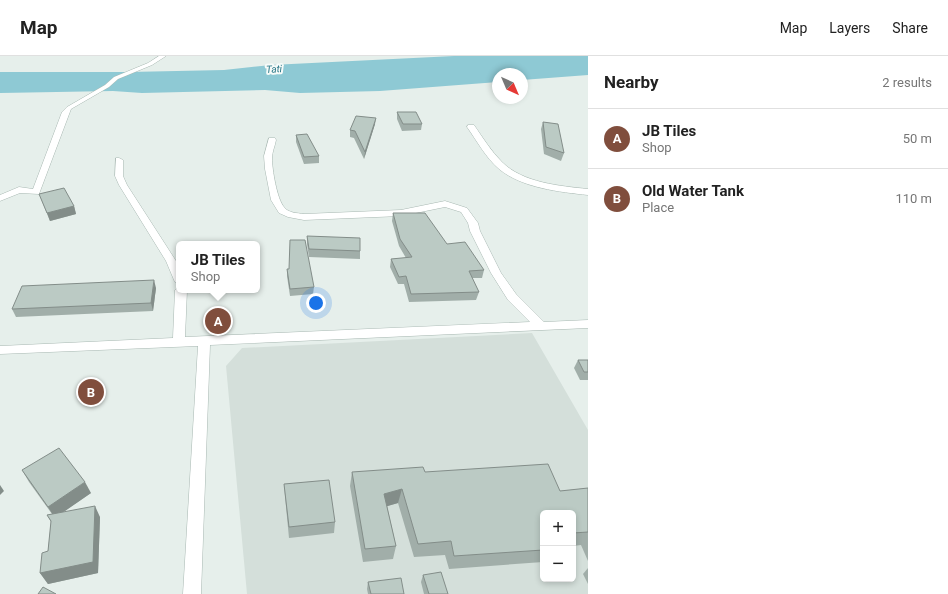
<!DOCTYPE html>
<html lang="en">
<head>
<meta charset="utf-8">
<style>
	:root { --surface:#fff; --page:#f6f6f6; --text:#222; --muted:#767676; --line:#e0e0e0; --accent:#804e3d }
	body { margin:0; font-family:Roboto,sans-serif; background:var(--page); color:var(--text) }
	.controls { position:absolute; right:12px; bottom:12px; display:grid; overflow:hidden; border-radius:6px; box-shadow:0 2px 6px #0003 }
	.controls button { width:36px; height:36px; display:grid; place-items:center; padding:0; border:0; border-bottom:1px solid var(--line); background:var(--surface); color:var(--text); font:20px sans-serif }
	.compass { position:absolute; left:492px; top:12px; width:36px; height:36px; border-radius:50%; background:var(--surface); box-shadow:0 2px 6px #0003; rotate:136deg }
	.you { position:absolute; left:316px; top:247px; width:14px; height:14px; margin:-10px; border:3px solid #fff; border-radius:50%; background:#1a73e8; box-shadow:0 0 0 6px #1a73e833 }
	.badge { display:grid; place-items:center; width:26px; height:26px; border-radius:50%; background:var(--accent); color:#fff; font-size:13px; font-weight:700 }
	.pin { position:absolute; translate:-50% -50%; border:2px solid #fff; box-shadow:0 1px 4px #0006 }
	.popup { position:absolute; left:176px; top:185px; width:84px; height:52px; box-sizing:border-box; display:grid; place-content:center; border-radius:6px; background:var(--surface); filter:drop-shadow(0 1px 3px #0005); font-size:13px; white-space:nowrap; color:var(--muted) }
	.popup b { font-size:15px; color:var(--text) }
	.popup::after { content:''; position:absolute; left:50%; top:100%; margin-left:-8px; border:8px solid transparent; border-top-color:var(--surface) }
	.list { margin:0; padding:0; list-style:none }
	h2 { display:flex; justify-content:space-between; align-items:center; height:52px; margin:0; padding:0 16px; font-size:17px }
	h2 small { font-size:13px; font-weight:400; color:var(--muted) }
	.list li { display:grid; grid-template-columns:26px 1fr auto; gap:12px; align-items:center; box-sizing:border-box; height:60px; padding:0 16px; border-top:1px solid var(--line) }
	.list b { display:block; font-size:15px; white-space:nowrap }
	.list p { margin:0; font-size:13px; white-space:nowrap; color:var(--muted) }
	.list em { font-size:13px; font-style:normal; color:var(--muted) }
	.map { position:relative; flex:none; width:588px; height:538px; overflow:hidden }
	header { display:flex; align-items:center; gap:24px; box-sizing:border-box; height:56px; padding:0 20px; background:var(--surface); border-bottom:1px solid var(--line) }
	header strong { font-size:19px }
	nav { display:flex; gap:22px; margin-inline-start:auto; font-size:14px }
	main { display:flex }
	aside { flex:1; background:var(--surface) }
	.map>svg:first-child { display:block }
	.built { fill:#d4dfda; fill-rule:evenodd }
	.water { fill:#8ec9d4 }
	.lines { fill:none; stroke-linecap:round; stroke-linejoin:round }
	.minor-casing { stroke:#a8b8b2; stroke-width:1 }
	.minor { fill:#fff; fill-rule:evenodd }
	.wall { fill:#a1aea9 }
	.shaded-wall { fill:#838d89 }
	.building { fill:#bbcac4; stroke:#838d89 }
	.labels { text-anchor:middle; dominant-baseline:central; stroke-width:4; stroke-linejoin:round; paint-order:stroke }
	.far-water-label { font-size:10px; font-style:italic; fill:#1c6f80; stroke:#f7fbf9 }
</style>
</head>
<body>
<header>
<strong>Map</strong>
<nav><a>Map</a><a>Layers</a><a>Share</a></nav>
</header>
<main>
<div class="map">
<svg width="588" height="538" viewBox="0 0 588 538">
	<rect width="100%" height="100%" fill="#e6efeb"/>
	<path class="built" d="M532,277L588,374V538H247L226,310L242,292ZM543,457H573V523H543Z"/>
	<polygon class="water" points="454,0 588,0 588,19 522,24 522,18 498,18 498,26 380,35 300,37 265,34 142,37 113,35 0,37 0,16 129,16 224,14 271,9"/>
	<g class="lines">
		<g class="minor-casing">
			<g id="minor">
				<polygon points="159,0 166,0 152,9 118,23 109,31 71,53 39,138 20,137 0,145 0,139 19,131 33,133 62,56 67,51 105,29 114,21 148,7"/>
				<path d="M468,69H474C483,82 491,95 502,106C523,127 560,130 588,133V139C560,136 522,132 499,113C486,102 477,85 467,71Z"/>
				<path d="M269,82H275L276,84C275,90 272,96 272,102C272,113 277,143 284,151C288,157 297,157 304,158L401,154L445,145L467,152L478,167L480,175L501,217L516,238L544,266L588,264V272L210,289L201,538H183L198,290L0,298V290L173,282L175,234L179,231V234H187L185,281L530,266L508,244L491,217L470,175L468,167L461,156L445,151L401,160L304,164L288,161L279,157L271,144L265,113L264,100Z"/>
				<polygon points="116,102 119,102 123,104 123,120 127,129 176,205 179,211 179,227 175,226 174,224 166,205 119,129 115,120"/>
			</g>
		</g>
		<use href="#minor" class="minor"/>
	</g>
	<g class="wall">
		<polygon points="397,56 422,68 421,74 402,75 397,63"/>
		<polygon points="543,66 564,97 561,105 544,98 541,73"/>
		<polygon points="375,68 364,103 354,82 350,81 350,74"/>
		<polygon points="296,79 319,100 319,107 304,108 296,86"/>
		<polygon points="39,138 74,150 76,158 50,165"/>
		<polygon points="393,157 447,188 484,214 482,222 472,222 479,236 476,244 409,246 404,228 398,228 390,211 391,203 406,202 399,190 392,165"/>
		<polygon points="307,180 360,195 360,203 309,201 307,188"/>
		<polygon points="287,213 289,213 314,231 313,238 290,240 287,220"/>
		<polygon points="156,232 153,255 16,261 12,253"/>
		<polygon points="578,304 588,304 588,324 580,324 574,312"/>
		<polygon points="22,414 91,437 63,456 100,461 98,517 48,528 40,517 48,495 51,466 47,459 52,458 29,426"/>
		<polygon points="352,416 425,416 560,435 588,432 588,505 581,489 573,490 573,457 543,457 543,506 449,513 445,499 414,501 398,447 387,450 396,490 393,503 363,506 350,430"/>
		<polygon points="284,428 335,466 334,477 289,482 285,440"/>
		<polygon points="588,512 588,528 583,518"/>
		<polygon points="423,519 448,538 424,538 421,526"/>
		<polygon points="368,526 404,538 368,538 367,533"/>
	</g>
	<g class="shaded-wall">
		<polygon points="376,62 375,68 364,103 365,96"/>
		<polygon points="74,150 76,158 50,165 47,157"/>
		<polygon points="154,224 156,232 153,255 151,247"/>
		<polygon points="85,426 91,437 55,462 48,451"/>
		<polygon points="0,429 4,435 0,439"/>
		<polygon points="402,433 398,447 381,452 384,438"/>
		<polygon points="95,450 100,461 98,517 48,528 40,517"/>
	</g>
	<g class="building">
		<polygon points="397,56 416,56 422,68 403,68"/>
		<polygon points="356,60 376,62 365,96 355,75 350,74"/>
		<polygon points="543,66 558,68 564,97 546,91"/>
		<polygon points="307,78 319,100 304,101 296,79"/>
		<polygon points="64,132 74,150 47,157 39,138"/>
		<polygon points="393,157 425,157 447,188 465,186 484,214 469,215 479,236 411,238 406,220 399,221 391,203 412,201 400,183"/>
		<polygon points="307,180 360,182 360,195 309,193"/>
		<polygon points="290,184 305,184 314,231 290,233 287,213 289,213"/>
		<polygon points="154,224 151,247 12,253 22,230"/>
		<polygon points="578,304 588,304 588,316 584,316"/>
		<polygon points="59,392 85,426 48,451 22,414"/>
		<polygon points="548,408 560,435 588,432 588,476 573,477 573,457 543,457 543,494 454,500 451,485 418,488 402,433 384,438 396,490 365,493 352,416 423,411 425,416"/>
		<polygon points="329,424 335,466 289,471 284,428"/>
		<polygon points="95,450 93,506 40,517 42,497 48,495 51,465 47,459"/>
		<polygon points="441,516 448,538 429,538 423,519"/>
		<polygon points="401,522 404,538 371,538 368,526"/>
		<polygon points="43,531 56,538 38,538"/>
	</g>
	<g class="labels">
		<g class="far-water-label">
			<text transform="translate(274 13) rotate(-3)">Tati</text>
		</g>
	</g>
</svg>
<div class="controls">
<button>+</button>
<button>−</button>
</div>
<svg class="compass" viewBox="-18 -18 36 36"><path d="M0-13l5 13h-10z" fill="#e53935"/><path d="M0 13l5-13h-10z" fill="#767676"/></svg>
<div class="you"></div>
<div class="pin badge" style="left:218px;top:265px">A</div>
<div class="popup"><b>JB Tiles</b>Shop</div>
<div class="pin badge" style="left:91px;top:336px">B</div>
</div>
<aside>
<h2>Nearby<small>2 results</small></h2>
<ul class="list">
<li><span class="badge">A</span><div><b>JB Tiles</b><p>Shop</p></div><em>50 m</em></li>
<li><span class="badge">B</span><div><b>Old Water Tank</b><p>Place</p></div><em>110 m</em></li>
</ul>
</aside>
</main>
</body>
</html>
